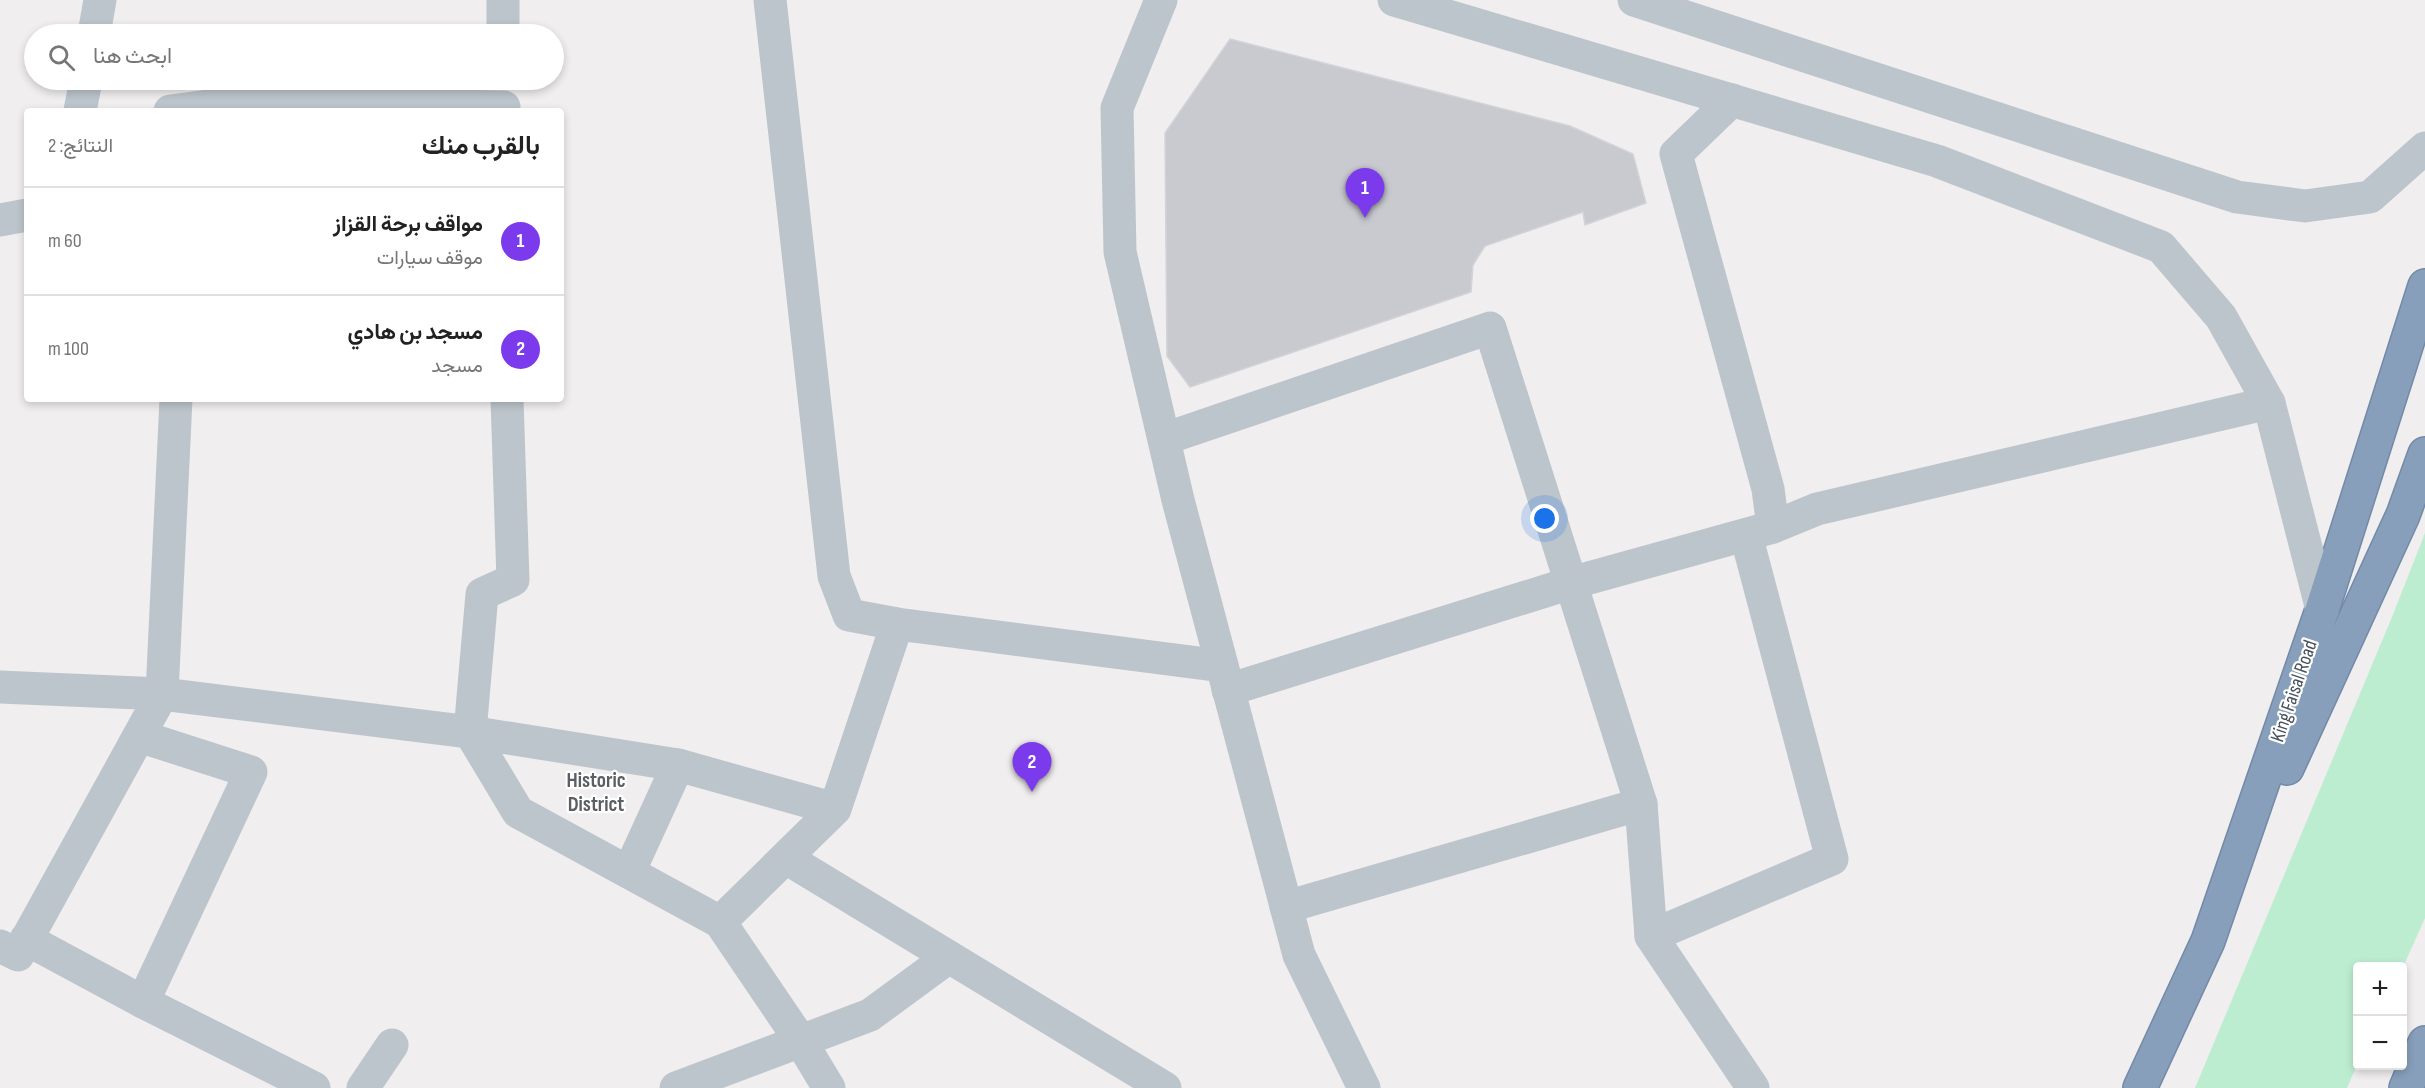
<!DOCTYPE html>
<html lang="ar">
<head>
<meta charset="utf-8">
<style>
	:root { --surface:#fff; --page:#f6f6f6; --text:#222; --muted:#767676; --line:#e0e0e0; --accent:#7c3aed }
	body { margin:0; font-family:"Sofia Sans Condensed",Vazirmatn,sans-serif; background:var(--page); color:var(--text); direction:rtl }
	.controls { position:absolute; right:18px; bottom:18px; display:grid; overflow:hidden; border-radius:6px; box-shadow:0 3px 9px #0003 }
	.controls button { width:54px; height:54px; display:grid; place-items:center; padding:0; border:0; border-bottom:2px solid var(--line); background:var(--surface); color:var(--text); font:30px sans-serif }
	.you { position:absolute; left:1545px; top:519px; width:21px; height:21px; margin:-15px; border:4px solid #fff; border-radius:50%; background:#1a73e8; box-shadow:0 0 0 9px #1a73e833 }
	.badge { display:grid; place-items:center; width:39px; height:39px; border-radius:50%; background:var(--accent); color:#fff; font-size:20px; font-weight:700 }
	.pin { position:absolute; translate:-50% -50px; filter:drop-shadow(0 2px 3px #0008) }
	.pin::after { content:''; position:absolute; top:32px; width:21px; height:18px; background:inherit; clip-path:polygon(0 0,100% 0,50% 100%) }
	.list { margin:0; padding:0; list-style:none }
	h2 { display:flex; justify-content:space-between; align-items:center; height:78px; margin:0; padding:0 24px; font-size:26px }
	h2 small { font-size:20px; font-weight:400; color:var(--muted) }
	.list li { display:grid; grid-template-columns:39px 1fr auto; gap:18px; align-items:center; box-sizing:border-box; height:108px; padding:0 24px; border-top:2px solid var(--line) }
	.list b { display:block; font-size:22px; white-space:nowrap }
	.list p { margin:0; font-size:20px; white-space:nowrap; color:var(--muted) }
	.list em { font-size:20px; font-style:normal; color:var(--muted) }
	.icon { flex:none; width:33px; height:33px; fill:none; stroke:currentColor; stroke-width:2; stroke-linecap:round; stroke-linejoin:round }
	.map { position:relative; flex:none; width:2425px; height:1088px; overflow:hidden; direction:ltr }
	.search { position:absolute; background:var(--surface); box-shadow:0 3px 9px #0003; left:24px; top:24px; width:540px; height:66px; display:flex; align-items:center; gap:15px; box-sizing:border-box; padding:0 21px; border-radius:33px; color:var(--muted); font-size:22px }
	.panel { position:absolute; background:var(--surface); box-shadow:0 3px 9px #0003; left:24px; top:108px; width:540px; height:294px; border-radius:6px; direction:rtl }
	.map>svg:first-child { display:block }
	.green { fill:#bdedd1 }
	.building { fill:#c8cad0; stroke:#d2d4d9; stroke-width:1.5 }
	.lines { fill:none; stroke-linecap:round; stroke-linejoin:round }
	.highway-casing { stroke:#728aa7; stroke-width:36 }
	.minor { stroke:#bdc5cc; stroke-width:33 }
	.highway { stroke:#879fbb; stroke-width:33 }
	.labels { text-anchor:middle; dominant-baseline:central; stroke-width:4.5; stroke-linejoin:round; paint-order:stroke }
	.street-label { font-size:20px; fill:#47515a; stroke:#fff }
	.neighbourhood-label { font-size:21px; font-weight:bold; fill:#5b5e62; stroke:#fff }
</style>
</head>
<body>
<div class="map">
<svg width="2425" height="1088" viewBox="0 0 2425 1088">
	<rect width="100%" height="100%" fill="#f0eeee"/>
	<polygon class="green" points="2425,533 2425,918 2403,967 2358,966 2357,1065 2347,1088 2195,1088 2392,617"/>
	<polygon class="building" points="1230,39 1570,126 1633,154 1646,203 1585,225 1583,212 1485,246 1473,265 1471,292 1190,387 1167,356 1165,133"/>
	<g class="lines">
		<g class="highway-casing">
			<g id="highway">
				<polyline points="2287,768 2403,515 2425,454"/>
				<polyline points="2140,1088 2208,941 2322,610 2425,286"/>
				<polyline points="2406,1088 2425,1043"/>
			</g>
		</g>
		<g class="minor">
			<polyline points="503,0 503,34"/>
			<polyline points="770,0 834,576 849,615 897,624"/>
			<polyline points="1161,0 1117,108 1120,252 1178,500 1299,955 1364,1088"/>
			<polyline points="1394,0 1937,161 2161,247 2221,317 2269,403 2322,610"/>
			<polyline points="1634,0 2237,197 2305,206 2370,197 2425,148"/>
			<polyline points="94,34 100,0"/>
			<polyline points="80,111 86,80"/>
			<polyline points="170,111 239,102 504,107"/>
			<polyline points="0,220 27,215"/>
			<polyline points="176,399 162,694 470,732 482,594 513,580 507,399"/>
			<polyline points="1164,439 1490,328 1641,804 1286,907"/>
			<polyline points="1773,527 1817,509 2269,403"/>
			<polyline points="0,687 162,694 18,955 0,946"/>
			<polyline points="1228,690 1571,583 1773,527 1768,489 1676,154 1732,100"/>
			<polyline points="1641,804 1651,936 1832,859 1746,535"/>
			<polyline points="835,809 678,765 470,732 518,812 720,922 835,809 897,624 1222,666"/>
			<polyline points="786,858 1165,1088"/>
			<polyline points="629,872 678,765"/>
			<polyline points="720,922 800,1040 829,1088"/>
			<polyline points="1651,936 1753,1088"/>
			<polyline points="26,939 143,1002 251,772 139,736"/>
			<polyline points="143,1002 314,1088"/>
			<polyline points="363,1088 392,1045"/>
			<polyline points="676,1088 870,1015 949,957"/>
		</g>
		<use href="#highway" class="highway"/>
	</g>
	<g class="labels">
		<g class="street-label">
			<text transform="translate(2294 691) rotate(-71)">King Faisal Road</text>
		</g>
		<g class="neighbourhood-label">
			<text x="596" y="780">Historic<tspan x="596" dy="24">District</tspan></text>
		</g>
	</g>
</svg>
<div class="controls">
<button>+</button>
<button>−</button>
</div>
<div class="you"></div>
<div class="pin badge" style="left:1365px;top:218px">1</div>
<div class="pin badge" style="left:1032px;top:792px">2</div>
<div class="search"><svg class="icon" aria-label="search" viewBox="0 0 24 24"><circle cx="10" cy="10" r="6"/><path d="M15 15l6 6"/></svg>ابحث هنا</div>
<section class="panel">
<h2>بالقرب منك<small>النتائج: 2</small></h2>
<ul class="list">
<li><span class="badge">1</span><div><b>مواقف برحة القزاز</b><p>موقف سيارات</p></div><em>60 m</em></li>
<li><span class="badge">2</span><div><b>مسجد بن هادي</b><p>مسجد</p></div><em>100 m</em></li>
</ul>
</section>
</div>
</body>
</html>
